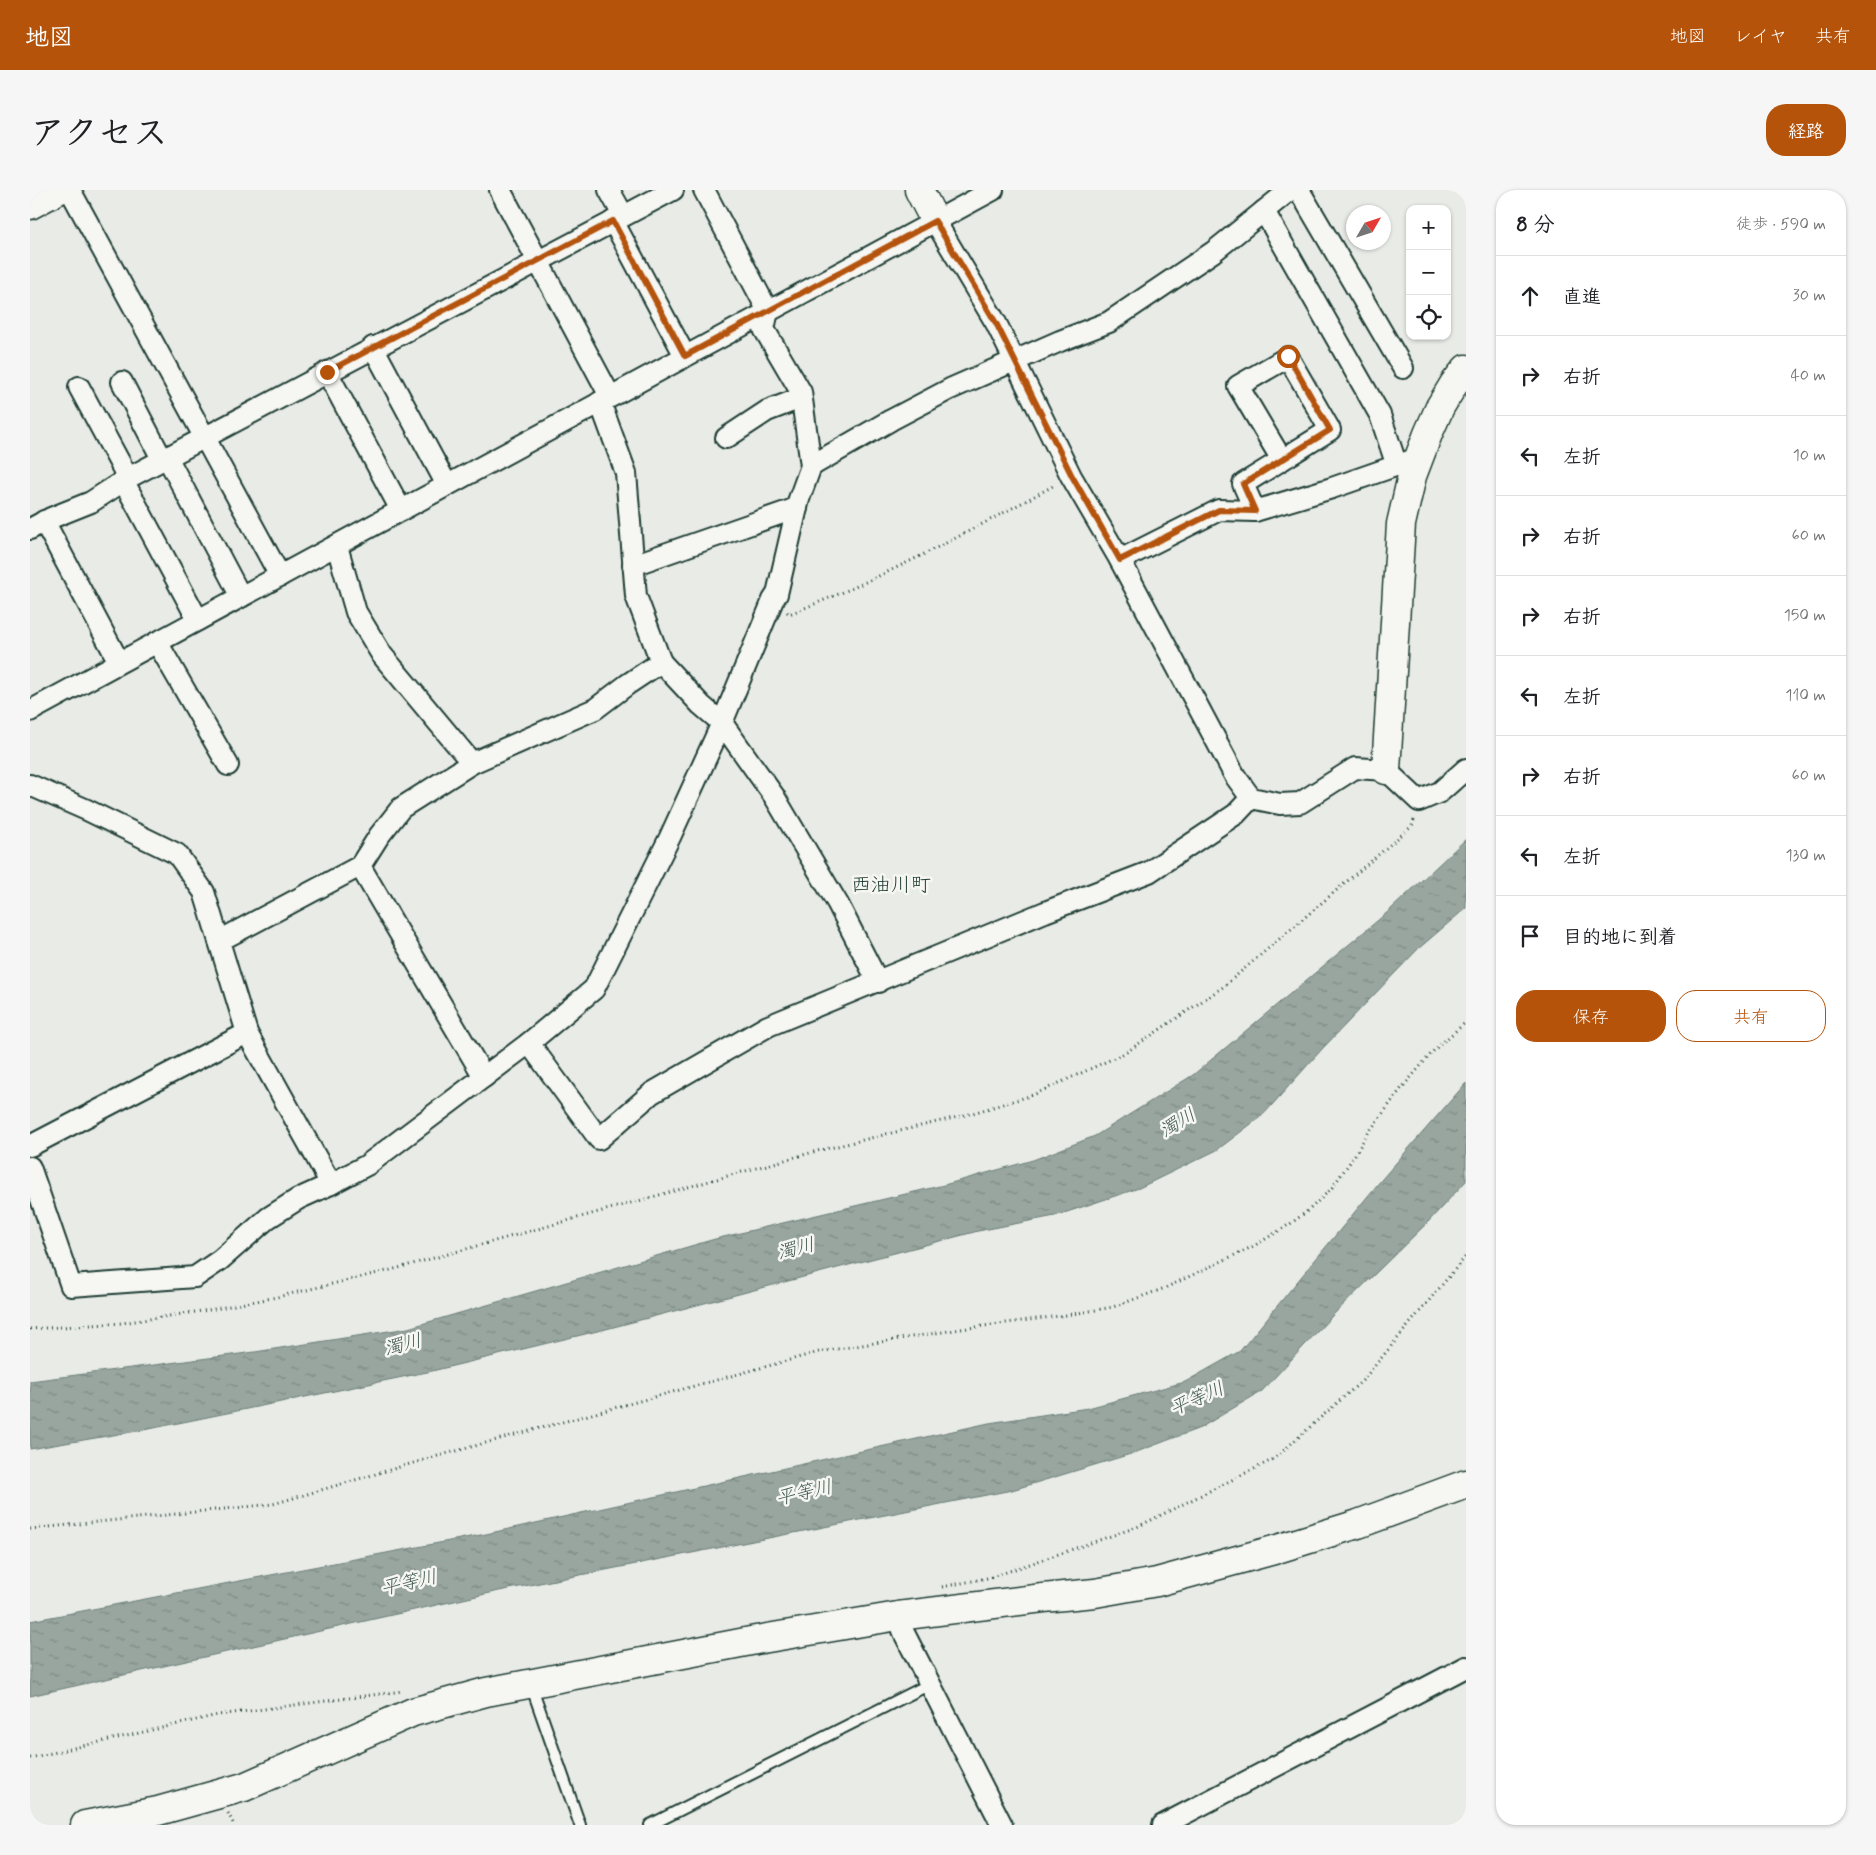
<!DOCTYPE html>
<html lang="ja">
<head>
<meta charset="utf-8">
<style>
	:root { --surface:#fff; --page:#f6f6f6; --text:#202124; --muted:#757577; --line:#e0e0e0; --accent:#b45309 }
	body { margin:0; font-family:Mynerve,"Klee One",sans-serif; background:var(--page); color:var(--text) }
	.controls { position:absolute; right:15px; top:15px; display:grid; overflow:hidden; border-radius:10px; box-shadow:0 1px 4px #0004 }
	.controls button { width:45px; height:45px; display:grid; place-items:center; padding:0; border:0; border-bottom:1px solid var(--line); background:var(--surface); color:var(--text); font:25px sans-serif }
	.compass { position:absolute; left:1316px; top:15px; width:45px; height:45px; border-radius:50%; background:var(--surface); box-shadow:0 1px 4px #0004; rotate:51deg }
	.stop { position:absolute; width:15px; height:15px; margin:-11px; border:4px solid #b45309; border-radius:50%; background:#fff }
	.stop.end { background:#b45309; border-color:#fff; box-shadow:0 1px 5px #0008 }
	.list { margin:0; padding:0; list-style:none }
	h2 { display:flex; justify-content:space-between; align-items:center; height:65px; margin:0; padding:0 20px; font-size:21px }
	h2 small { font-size:16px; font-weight:400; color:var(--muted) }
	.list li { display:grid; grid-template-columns:32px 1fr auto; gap:15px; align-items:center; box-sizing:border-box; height:80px; padding:0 20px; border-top:1px solid var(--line) }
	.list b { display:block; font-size:19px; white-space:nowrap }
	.list em { font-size:16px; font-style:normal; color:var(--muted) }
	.actions { display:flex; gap:10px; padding:15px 20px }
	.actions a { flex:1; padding:11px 0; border:1px solid var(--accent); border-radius:20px; text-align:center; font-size:18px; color:var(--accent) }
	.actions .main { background:var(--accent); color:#fff }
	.icon { flex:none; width:28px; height:28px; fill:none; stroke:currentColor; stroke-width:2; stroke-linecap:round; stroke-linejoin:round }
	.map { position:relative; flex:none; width:1436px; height:1635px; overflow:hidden; border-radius:20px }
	header { display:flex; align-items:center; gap:30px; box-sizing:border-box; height:70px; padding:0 25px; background:var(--accent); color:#fff }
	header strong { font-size:24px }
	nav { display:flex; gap:28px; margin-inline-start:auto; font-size:18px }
	.intro { display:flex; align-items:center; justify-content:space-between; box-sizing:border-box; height:120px; padding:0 30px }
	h1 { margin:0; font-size:35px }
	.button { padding:12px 22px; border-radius:20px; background:var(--accent); color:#fff; font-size:18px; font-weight:700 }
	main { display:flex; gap:30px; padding:0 30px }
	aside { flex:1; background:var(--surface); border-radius:20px; box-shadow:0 1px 4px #0004 }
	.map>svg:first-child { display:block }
	.water { fill:url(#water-ripples); stroke:#687c75 }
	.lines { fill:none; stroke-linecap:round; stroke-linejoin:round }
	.lane-casing { stroke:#1f3d34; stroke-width:14 }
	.street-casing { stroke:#1f3d34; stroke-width:24 }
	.secondary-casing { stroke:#1f3d34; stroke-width:31 }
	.path { stroke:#1f3d34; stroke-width:3; stroke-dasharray:1 4; stroke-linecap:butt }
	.lane { stroke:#f6f6f2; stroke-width:10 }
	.street { stroke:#f6f6f2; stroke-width:20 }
	.secondary { stroke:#f6f6f2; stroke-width:28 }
	.route { stroke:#b45309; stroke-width:6 }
	.labels { text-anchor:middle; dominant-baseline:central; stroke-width:5; stroke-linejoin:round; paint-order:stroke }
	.water-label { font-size:19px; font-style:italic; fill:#445c54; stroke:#f6f6f2 }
	.quarter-label { font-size:20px; fill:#1f3d34; stroke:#f6f6f2 }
</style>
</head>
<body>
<header>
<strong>地図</strong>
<nav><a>地図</a><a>レイヤ</a><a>共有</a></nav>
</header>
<div class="intro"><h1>アクセス</h1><a class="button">経路</a></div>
<main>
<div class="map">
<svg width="1436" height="1635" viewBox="0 0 1436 1635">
	<defs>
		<pattern id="water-ripples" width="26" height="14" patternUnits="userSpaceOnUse" patternTransform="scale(1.25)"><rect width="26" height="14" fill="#99a6a0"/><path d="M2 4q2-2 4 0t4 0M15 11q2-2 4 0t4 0" fill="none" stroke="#7c8883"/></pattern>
	</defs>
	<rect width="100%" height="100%" fill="#e9ebe7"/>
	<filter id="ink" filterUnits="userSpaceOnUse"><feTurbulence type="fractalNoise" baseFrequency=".02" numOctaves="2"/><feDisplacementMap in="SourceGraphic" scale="10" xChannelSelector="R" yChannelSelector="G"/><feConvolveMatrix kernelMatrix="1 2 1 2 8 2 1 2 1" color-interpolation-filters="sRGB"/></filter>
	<g filter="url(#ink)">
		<g class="water">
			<polygon points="1436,649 1436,718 1388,759 1293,858 1233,925 1187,960 1109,998 1025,1026 948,1041 576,1139 402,1181 119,1239 0,1259 0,1191 225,1162 378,1138 685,1049 914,995 1003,970 1065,946 1163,885 1359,721"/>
			<polygon points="1436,893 1436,991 1398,1032 1301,1127 1232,1201 1170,1238 1104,1263 982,1300 469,1401 0,1506 0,1431 456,1344 959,1233 1058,1218 1155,1192 1210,1161 1352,989"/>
		</g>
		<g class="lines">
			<g class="lane-casing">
				<g id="lane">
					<polyline points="501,1495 550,1635"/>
					<polyline points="620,1635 900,1494"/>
				</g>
			</g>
			<g class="street-casing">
				<g id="street">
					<polyline points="40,0 250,386"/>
					<polyline points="470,0 580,206"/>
					<polyline points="579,0 593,25"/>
					<polyline points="1269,0 1373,178"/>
					<polyline points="1234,21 1350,225 1367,276"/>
					<polyline points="583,31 655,166"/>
					<polyline points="905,31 966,133 1041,286 1090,370 1205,586 1221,608 1250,614 1270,613 1325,578 1356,580 1389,611 1410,602 1436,579"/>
					<polyline points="343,157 417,295"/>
					<polyline points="297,182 371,320"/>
					<polyline points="92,192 132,269"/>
					<polyline points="49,197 98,288"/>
					<polyline points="570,212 596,283 606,406 631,472"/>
					<polyline points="696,248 737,221 771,208"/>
					<polyline points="137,267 211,407"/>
					<polyline points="781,276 861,230 920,199 1030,151 1079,132 1183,62 1260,0"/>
					<polyline points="93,290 168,430"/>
					<polyline points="1225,321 1213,294 1300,240 1258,167 1208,196 1252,270"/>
					<polyline points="14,331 89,472"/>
					<polyline points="0,339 21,328 61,312 98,288 643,0"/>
					<polyline points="307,356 326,422 352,465 442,573"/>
					<polyline points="1090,370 1189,320 1225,321 1302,298 1388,268"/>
					<polyline points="603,375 767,318"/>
					<polyline points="127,452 198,575"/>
					<polyline points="0,521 963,0"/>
					<polyline points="0,595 57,620 147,664 174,702 217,843 301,994 337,975 499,853 564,799 640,647 692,533 743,410 747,404 769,309 781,276 771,202 734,139 738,121 674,0"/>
					<polyline points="330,676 454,887"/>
					<polyline points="189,751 330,676 349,646 371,618 442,573 565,519 598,494 631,472 671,515 692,533 744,606 808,714 848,792"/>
					<polyline points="499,853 569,949 622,903 738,836 1015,722 1119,682 1206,624 1221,608"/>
					<polyline points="0,956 217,843"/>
					<polyline points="0,977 41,1096 165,1087 190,1070 238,1028 268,1009 301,994"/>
					<polyline points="868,1426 874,1443 972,1635"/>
					<polyline points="1133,1635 1436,1477"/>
				</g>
			</g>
			<g class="secondary-casing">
				<g id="secondary">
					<polyline points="889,0 905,31"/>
					<polyline points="0,15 28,0"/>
					<polyline points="1356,580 1371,334 1382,286 1398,244 1410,217 1424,194 1436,179"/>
					<polyline points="55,1635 128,1621 214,1597 383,1522 456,1502 726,1450 868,1426 1013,1408 1065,1403 1127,1392 1244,1360 1328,1334 1436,1294"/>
				</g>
			</g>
			<g class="path">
				<path d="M757,422L759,424C852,389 938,342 1025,295"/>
				<polyline points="0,1139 92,1133 179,1120 247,1107 361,1080 787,961 936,925 1003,905 1095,863 1193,797 1382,636 1385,627"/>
				<polyline points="0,1339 243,1314 397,1269 789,1162 931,1139 1037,1125 1083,1117 1135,1098 1224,1056 1260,1034 1280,1019 1301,999 1323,968 1336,946 1371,899 1405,859 1436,832"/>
				<polyline points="912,1397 962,1387 1107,1337 1244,1269 1333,1190 1436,1066"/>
				<polyline points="0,1568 188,1525 373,1501"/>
				<polyline points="198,1623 204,1635"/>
			</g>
			<use href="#lane" class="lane"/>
			<use href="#street" class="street"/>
			<use href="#secondary" class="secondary"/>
		</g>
	</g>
	<g class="lines" filter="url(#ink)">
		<polyline class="route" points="297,182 583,31 655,166 905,31 966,133 1042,286 1090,370 1189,320 1225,321 1213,294 1300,240 1258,166"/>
	</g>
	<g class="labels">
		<g class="water-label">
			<text transform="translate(1148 933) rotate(-31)">濁川</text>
			<text transform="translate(766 1059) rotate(-14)">濁川</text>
			<text transform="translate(373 1155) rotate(-14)">濁川</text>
			<text transform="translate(1167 1209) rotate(-24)">平等川</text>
			<text transform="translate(774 1303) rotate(-13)">平等川</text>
			<text transform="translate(379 1393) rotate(-13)">平等川</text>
		</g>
		<g class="quarter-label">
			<text x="861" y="695">西油川町</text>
		</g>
	</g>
</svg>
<div class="controls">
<button>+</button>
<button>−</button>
<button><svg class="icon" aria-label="locate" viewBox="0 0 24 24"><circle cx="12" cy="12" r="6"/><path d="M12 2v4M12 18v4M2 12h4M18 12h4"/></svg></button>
</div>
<svg class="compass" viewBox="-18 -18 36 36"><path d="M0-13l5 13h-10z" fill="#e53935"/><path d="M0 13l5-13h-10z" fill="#757577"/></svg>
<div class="stop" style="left:1258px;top:166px"></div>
<div class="stop end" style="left:297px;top:182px"></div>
</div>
<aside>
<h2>8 分<small>徒歩 · 590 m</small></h2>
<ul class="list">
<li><svg class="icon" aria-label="ahead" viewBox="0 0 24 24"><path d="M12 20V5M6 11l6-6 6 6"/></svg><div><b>直進</b></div><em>30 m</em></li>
<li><svg class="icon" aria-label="right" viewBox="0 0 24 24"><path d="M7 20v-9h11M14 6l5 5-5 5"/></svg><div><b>右折</b></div><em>40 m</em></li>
<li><svg class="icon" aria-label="left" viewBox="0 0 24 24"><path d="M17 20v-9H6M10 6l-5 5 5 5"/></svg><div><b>左折</b></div><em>10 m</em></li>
<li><svg class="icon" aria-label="right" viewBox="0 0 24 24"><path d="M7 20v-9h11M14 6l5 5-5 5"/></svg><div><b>右折</b></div><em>60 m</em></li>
<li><svg class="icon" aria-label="right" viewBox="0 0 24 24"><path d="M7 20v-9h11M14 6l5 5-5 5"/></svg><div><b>右折</b></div><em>150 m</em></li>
<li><svg class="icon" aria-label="left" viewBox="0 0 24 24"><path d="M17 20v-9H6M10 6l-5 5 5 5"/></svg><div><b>左折</b></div><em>110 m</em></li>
<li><svg class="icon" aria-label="right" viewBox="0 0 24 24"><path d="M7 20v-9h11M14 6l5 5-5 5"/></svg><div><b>右折</b></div><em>60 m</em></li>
<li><svg class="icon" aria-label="left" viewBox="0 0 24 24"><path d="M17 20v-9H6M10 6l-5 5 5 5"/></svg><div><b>左折</b></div><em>130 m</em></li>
<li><svg class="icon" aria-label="arrive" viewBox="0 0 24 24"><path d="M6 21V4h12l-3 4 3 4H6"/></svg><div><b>目的地に到着</b></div></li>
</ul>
<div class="actions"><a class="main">保存</a><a>共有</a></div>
</aside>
</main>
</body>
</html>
